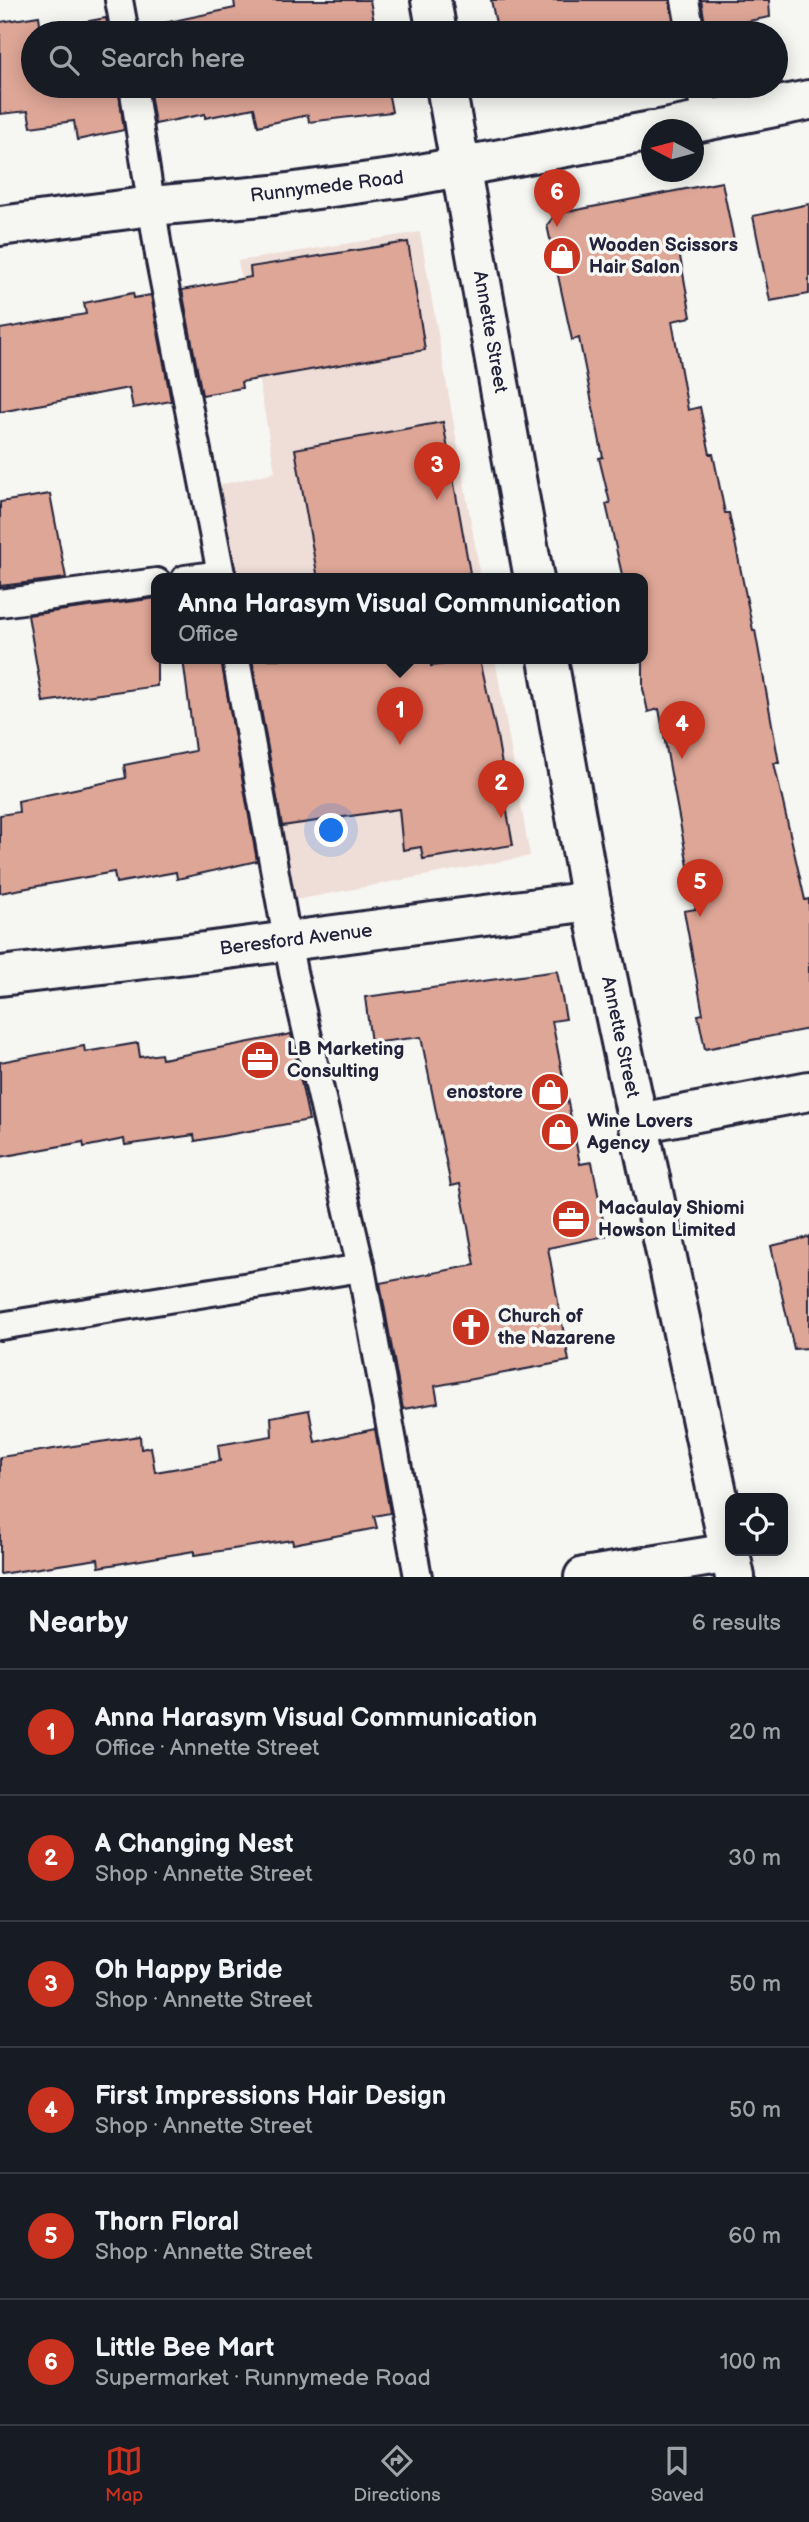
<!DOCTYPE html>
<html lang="en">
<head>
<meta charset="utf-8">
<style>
	:root { --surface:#171b24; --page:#242831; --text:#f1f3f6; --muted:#9ea1a6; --line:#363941; --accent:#c8321e }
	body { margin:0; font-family:"Balsamiq Sans",sans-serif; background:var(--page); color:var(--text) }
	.controls { position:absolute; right:21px; bottom:21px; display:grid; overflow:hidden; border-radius:14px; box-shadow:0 4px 18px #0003 }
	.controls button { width:63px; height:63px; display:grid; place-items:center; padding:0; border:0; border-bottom:2px solid var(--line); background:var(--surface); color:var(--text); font:35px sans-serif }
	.compass { position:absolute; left:641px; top:119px; width:63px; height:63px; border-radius:50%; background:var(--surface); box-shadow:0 4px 18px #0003; rotate:276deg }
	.you { position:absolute; left:332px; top:831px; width:24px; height:24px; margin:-18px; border:5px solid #fff; border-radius:50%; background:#1a73e8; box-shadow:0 0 0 10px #1a73e833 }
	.badge { display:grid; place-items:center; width:46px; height:46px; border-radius:50%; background:var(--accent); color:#fff; font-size:23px; font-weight:700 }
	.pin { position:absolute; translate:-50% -58px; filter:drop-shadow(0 2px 4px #0008) }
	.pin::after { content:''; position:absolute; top:37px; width:24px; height:21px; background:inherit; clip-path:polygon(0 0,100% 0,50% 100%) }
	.popup { position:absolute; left:151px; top:573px; width:497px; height:91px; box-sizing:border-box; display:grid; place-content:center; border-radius:14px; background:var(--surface); filter:drop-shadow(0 2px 5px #0005); font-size:23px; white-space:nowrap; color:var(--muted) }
	.popup b { font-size:26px; color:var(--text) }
	.popup::after { content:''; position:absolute; left:50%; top:100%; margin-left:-14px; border:14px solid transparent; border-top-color:var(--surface) }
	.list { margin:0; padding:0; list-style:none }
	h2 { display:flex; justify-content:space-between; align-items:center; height:91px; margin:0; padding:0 28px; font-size:30px }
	h2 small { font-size:23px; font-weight:400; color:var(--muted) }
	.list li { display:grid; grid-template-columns:46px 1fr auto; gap:21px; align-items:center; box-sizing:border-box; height:126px; padding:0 28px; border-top:2px solid var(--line) }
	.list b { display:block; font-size:26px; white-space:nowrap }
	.list p { margin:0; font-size:23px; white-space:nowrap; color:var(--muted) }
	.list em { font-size:23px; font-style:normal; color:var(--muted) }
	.icon { flex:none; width:38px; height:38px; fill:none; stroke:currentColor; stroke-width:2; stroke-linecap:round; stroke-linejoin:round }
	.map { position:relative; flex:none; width:809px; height:1577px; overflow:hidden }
	.search { position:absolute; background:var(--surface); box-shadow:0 4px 18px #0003; left:21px; right:21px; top:21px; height:77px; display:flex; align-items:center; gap:18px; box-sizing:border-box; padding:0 24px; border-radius:38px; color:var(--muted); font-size:26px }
	.sheet { height:847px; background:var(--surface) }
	nav { display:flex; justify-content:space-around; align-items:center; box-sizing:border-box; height:98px; border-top:2px solid var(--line); background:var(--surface); font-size:19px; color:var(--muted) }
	nav a { display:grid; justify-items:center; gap:4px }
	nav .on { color:var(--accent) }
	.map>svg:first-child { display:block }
	.built { fill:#efded7 }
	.building { fill:#dea697; stroke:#22223b; stroke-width:2 }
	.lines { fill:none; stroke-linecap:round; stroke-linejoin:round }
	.lane-casing { stroke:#22223b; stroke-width:32 }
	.street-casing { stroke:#22223b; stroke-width:44 }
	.secondary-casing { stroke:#22223b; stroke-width:44 }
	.lane { stroke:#f6f6f2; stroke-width:26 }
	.street { stroke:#f6f6f2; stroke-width:38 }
	.secondary { stroke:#f6f6f2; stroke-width:38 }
	.labels { text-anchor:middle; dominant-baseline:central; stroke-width:7; stroke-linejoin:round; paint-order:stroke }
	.street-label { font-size:19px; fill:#22223b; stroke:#f6f6f2 }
	.poi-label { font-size:19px; font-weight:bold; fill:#22223b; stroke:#f6f6f2; text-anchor:start }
</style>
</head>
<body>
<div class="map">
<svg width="809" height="1577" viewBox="0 0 809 1577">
	<rect width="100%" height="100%" fill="#f6f6f2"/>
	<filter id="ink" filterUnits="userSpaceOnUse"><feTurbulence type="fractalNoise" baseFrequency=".0143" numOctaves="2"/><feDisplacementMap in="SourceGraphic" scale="14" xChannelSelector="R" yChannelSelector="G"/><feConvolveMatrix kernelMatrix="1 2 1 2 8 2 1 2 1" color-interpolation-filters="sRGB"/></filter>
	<g filter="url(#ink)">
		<g class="built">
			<polygon points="420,232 481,579 232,579 216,486 275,472 238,261"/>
			<polygon points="245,659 495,659 530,856 290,901"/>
		</g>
		<g class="building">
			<polygon points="234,0 370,0 376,33 140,33 140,28 235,8"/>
			<polygon points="491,0 670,0 675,33 498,33"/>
			<polygon points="701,0 769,0 770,17 706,29"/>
			<polygon points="39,16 41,30 106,18 109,33 33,33 33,86 118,86 124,130 77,140 74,121 31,127 28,111 0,114 0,22"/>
			<polygon points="149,86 387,86 392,112 309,122 308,115 258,126 254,108 205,118 205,114 155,124"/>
			<polygon points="722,182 734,241 679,251 691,317 672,321 688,410 700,407 710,454 713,454 725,513 729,513 753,630 755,630 779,763 774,763 805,900 809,899 809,1029 705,1049 698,1015 703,1014 684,911 696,909 659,709 648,712 643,689 643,579 623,579 606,504 610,503 599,458 603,457 579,338 572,340 547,225 556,214"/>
			<polygon points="809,204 809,294 770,301 753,216"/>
			<polygon points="408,242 425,350 241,382 242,388 202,395 182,290 251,277 250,267"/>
			<polygon points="133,293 134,298 151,295 171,401 133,408 129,388 0,412 0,329 86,314 84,303"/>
			<polygon points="443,422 470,573 435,579 318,579 295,449"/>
			<polygon points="50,494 66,578 0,586 0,502"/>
			<polygon points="157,598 157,686 43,702 28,615"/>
			<polygon points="183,659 221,659 257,861 177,879 176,872 116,883 114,872 0,893 0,815 19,812 18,801 126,778 124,765 195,751"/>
			<polygon points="252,659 431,659 431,666 480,659 497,736 507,794 504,795 513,845 423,859 421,847 403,850 399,809 282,826"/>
			<polygon points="557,971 566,1019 552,1021 580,1164 592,1162 606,1236 548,1248 569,1361 435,1386 438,1403 403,1409 380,1283 475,1265 460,1184 451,1186 421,1037 371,1043 365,997"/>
			<polygon points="291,1034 309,1120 195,1141 194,1135 125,1145 124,1139 84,1147 83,1142 0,1157 0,1062 84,1046 85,1052 138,1043 140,1057 161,1054 162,1059"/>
			<polygon points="809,1237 809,1348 794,1349 771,1246"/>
			<polygon points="309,1410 315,1442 375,1429 390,1513 374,1516 377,1528 293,1544 292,1540 194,1555 194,1551 99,1567 98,1559 0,1574 0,1457 140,1436 141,1449 151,1447 155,1472 220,1461 218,1445 272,1436 271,1417"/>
		</g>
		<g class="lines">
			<g class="lane-casing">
				<g id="lane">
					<polyline points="119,0 125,33"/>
					<polyline points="685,0 691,33"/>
					<polyline points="133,86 160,261 222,579"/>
					<polyline points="700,86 706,120"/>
					<polyline points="185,579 221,574"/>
					<polyline points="0,603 157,582"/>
					<polyline points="236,659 293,972 361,1268 418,1577"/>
					<polyline points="0,1326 361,1268"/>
				</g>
			</g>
			<g class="street-casing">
				<g id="street">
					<polyline points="0,976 205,952 591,901"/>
					<polyline points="639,1123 809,1091"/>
					<polyline points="584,1577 730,1553"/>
				</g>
			</g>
			<g class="secondary-casing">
				<g id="secondary">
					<polyline points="431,0 437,33"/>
					<polyline points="446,86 534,579"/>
					<polyline points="660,130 809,100"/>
					<polyline points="0,226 152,206 273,195 399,178 652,131"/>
					<polyline points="548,659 591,901 735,1577"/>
				</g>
			</g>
			<use href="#lane" class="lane"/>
			<use href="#street" class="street"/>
			<use href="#secondary" class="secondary"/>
		</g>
	</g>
	<defs>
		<g id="shop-disc" transform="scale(2.0125)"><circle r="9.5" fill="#c8321e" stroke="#f6f6f2"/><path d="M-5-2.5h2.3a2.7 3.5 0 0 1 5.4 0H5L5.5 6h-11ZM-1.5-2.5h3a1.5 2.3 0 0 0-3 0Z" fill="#fff"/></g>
		<g id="office-disc" transform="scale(2.0125)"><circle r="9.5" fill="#c8321e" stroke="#f6f6f2"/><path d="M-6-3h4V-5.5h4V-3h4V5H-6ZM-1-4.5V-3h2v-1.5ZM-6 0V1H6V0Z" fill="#fff"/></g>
		<g id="church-disc" transform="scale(2.0125)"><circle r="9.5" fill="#c8321e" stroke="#f6f6f2"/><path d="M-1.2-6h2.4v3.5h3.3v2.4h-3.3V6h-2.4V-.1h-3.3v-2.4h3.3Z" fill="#fff"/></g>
	</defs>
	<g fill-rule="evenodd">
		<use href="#shop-disc" x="562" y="256"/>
		<use href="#office-disc" x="260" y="1060"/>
		<use href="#shop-disc" x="550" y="1092"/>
		<use href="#shop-disc" x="560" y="1132"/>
		<use href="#office-disc" x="571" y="1219"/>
		<use href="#church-disc" x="471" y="1327"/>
	</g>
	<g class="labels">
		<g class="street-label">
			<text transform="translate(327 187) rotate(-7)">Runnymede Road</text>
			<text transform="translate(490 332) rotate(80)">Annette Street</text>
			<text transform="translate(296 940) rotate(-7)">Beresford Avenue</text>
			<text transform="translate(620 1037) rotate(78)">Annette Street</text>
		</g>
		<g class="poi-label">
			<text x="589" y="245">Wooden Scissors<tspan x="589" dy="22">Hair Salon</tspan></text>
			<text x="287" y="1049">LB Marketing<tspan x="287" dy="22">Consulting</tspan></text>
			<text x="523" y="1092" text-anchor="end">enostore</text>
			<text x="587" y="1121">Wine Lovers<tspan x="587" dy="22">Agency</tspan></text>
			<text x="598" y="1208">Macaulay Shiomi<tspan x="598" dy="22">Howson Limited</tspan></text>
			<text x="498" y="1316">Church of<tspan x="498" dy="22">the Nazarene</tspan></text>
		</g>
	</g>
</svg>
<div class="controls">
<button><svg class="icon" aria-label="locate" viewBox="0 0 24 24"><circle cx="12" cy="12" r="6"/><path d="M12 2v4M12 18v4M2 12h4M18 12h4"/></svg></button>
</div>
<svg class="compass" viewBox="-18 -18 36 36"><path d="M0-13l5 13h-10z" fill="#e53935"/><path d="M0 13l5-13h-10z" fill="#9ea1a6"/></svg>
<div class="you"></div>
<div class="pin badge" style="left:400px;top:745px">1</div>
<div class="popup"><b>Anna Harasym Visual Communication</b>Office</div>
<div class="pin badge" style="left:501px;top:818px">2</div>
<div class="pin badge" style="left:437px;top:500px">3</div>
<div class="pin badge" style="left:682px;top:759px">4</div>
<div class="pin badge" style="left:700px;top:917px">5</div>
<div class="pin badge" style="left:557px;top:227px">6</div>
<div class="search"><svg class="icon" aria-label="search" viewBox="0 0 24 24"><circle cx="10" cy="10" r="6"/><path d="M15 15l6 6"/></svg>Search here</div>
</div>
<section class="sheet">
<h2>Nearby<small>6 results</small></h2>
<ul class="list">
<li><span class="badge">1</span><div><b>Anna Harasym Visual Communication</b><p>Office · Annette Street</p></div><em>20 m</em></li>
<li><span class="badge">2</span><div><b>A Changing Nest</b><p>Shop · Annette Street</p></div><em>30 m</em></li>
<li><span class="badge">3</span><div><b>Oh Happy Bride</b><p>Shop · Annette Street</p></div><em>50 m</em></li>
<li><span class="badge">4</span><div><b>First Impressions Hair Design</b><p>Shop · Annette Street</p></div><em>50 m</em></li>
<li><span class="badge">5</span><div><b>Thorn Floral</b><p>Shop · Annette Street</p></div><em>60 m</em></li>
<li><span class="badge">6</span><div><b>Little Bee Mart</b><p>Supermarket · Runnymede Road</p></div><em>100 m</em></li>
</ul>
</section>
<nav>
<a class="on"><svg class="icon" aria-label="map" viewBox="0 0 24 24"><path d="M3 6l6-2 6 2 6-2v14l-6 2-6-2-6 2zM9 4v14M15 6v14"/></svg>Map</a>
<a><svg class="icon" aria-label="directions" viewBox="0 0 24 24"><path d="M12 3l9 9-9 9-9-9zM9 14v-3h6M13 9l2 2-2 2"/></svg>Directions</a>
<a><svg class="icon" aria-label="saved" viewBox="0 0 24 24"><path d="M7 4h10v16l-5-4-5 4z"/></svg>Saved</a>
</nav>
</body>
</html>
